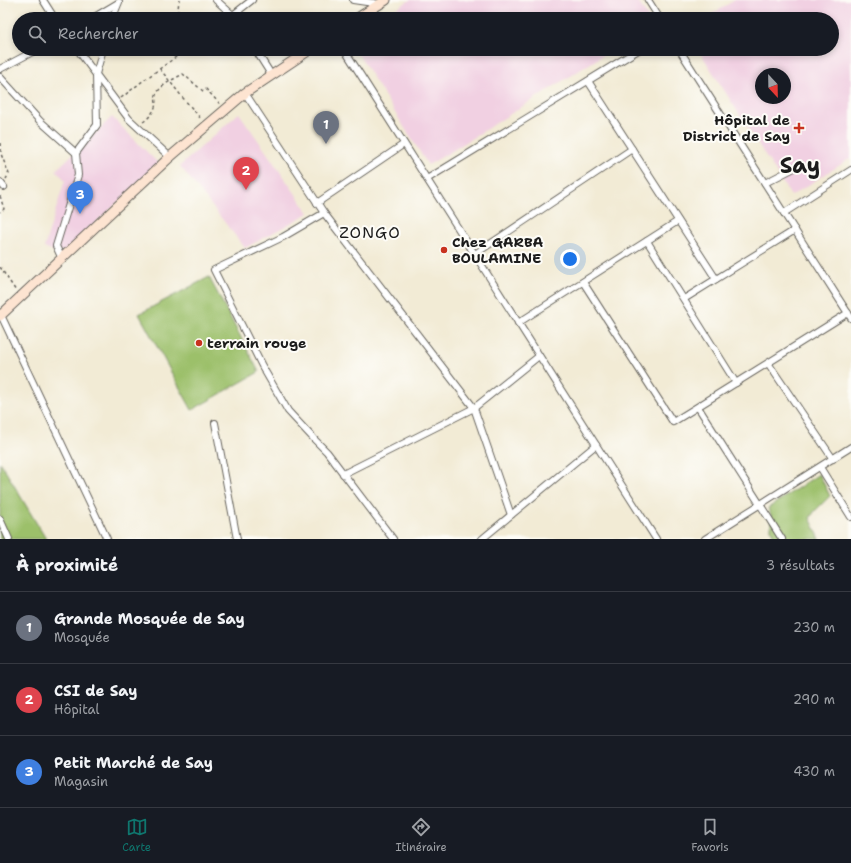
<!DOCTYPE html>
<html lang="fr">
<head>
<meta charset="utf-8">
<style>
	:root { --surface:#171b24; --page:#20242c; --text:#f1f3f6; --muted:#9ea1a6; --line:#363941; --accent:#0f766e }
	body { margin:0; font-family:"Shantell Sans",sans-serif; background:var(--page); color:var(--text) }
	.compass { position:absolute; left:755px; top:68px; width:36px; height:36px; border-radius:50%; background:var(--surface); box-shadow:0 2px 6px #0003; rotate:158deg }
	.you { position:absolute; left:570px; top:259px; width:14px; height:14px; margin:-10px; border:3px solid #fff; border-radius:50%; background:#1a73e8; box-shadow:0 0 0 6px #1a73e833 }
	.badge { display:grid; place-items:center; width:26px; height:26px; border-radius:50%; background:var(--accent); color:#fff; font-size:13px; font-weight:700 }
	.pin { position:absolute; translate:-50% -33px; filter:drop-shadow(0 1px 2px #0008) }
	.pin::after { content:''; position:absolute; top:21px; width:14px; height:12px; background:inherit; clip-path:polygon(0 0,100% 0,50% 100%) }
	.list { margin:0; padding:0; list-style:none }
	h2 { display:flex; justify-content:space-between; align-items:center; height:52px; margin:0; padding:0 16px; font-size:17px }
	h2 small { font-size:13px; font-weight:400; color:var(--muted) }
	.list li { display:grid; grid-template-columns:26px 1fr auto; gap:12px; align-items:center; box-sizing:border-box; height:72px; padding:0 16px; border-top:1px solid var(--line) }
	.list b { display:block; font-size:15px; white-space:nowrap }
	.list p { margin:0; font-size:13px; white-space:nowrap; color:var(--muted) }
	.list em { font-size:13px; font-style:normal; color:var(--muted) }
	.icon { flex:none; width:22px; height:22px; fill:none; stroke:currentColor; stroke-width:2; stroke-linecap:round; stroke-linejoin:round }
	.map { position:relative; flex:none; width:851px; height:539px; overflow:hidden }
	.search { position:absolute; background:var(--surface); box-shadow:0 2px 6px #0003; left:12px; right:12px; top:12px; height:44px; display:flex; align-items:center; gap:10px; box-sizing:border-box; padding:0 14px; border-radius:22px; color:var(--muted); font-size:15px }
	.sheet { height:268px; background:var(--surface) }
	nav { display:flex; justify-content:space-around; align-items:center; box-sizing:border-box; height:56px; border-top:1px solid var(--line); background:var(--surface); font-size:11px; color:var(--muted) }
	nav a { display:grid; justify-items:center; gap:2px }
	nav .on { color:var(--accent) }
	.map>svg:first-child { display:block }
	.built { fill:#f1d0e2; fill-rule:evenodd }
	.green { fill:#9cc06b; stroke:#5c6e44 }
	.lines { fill:none; stroke-linecap:round; stroke-linejoin:round }
	.street-casing { stroke:#67645d; stroke-width:8 }
	.secondary-casing { stroke:#67645d; stroke-width:11 }
	.path { stroke:#67645d; stroke-width:1.5; stroke-dasharray:3 3; stroke-linecap:butt }
	.street { stroke:#fff; stroke-width:6 }
	.secondary { stroke:#fde4d1; stroke-width:9 }
	.poi-dot { fill:#c8321e; stroke:#fdfcf7; stroke-width:1.5 }
	.labels { text-anchor:middle; dominant-baseline:central; stroke-width:4; stroke-linejoin:round; paint-order:stroke }
	.poi-label { font-size:14px; font-weight:bold; fill:#1c1c1c; stroke:#fdfcf7; text-anchor:start }
	.quarter-label { font-size:16px; letter-spacing:1px; fill:#1c1c1c; stroke:#fdfcf7 }
	.town-label { font-size:22px; font-weight:bold; fill:#1c1c1c; stroke:#fdfcf7 }
</style>
</head>
<body>
<div class="map">
<svg width="851" height="539" viewBox="0 0 851 539">
	<rect width="100%" height="100%" fill="#fdfcf7"/>
	<filter id="ink" filterUnits="userSpaceOnUse"><feTurbulence type="fractalNoise" baseFrequency=".025" numOctaves="2"/><feDisplacementMap in="SourceGraphic" scale="8" xChannelSelector="R" yChannelSelector="G"/><feConvolveMatrix kernelMatrix="1 2 1 2 8 2 1 2 1" color-interpolation-filters="sRGB"/></filter>
	<filter id="wash" filterUnits="userSpaceOnUse"><feTurbulence type="fractalNoise" baseFrequency=".012" numOctaves="4" result="noise"/><feDisplacementMap in="SourceGraphic" scale="16" xChannelSelector="R" yChannelSelector="G"/><feGaussianBlur stdDeviation="0.9" result="paint"/><feColorMatrix in="noise" values="0 0 0 0 0 0 0 0 0 0 0 0 0 0 0 0 0 1.4 0 .05"/><feComposite in="paint" operator="in"/></filter>
	<g filter="url(#wash)">
		<rect width="100%" height="100%" fill="#f2ebd5"/>
		<g class="built">
			<polygon points="410,0 637,0 649,19 380,19"/>
			<path d="M735,0H851V158L791,196L698,49H832V19H704ZM761,74H785V98H761Z"/>
			<polygon points="355,49 613,49 452,151 428,165"/>
			<polygon points="239,113 309,213 245,248 180,166"/>
			<polygon points="112,117 159,164 63,253 44,248 65,180 56,170"/>
		</g>
		<g class="green">
			<polygon points="209,277 259,372 192,410 139,314"/>
			<polygon points="0,462 46,539 0,539"/>
			<polygon points="819,474 830,496 814,512 810,518 820,539 775,539 771,529 771,515 768,508"/>
		</g>
	</g>
	<g filter="url(#ink)">
		<g class="lines">
			<g class="street-casing">
				<g id="street">
					<polyline points="43,0 55,19"/>
					<polyline points="216,0 237,19"/>
					<polyline points="353,0 380,4"/>
					<polyline points="648,0 660,19"/>
					<polyline points="233,15 252,0"/>
					<polyline points="91,19 118,3"/>
					<polyline points="112,19 119,2"/>
					<polyline points="77,49 129,119 170,157"/>
					<polyline points="255,49 272,76"/>
					<polyline points="344,49 656,539"/>
					<polyline points="679,49 851,318"/>
					<polyline points="0,69 38,49"/>
					<polyline points="0,77 40,121 76,153"/>
					<polyline points="588,81 716,279"/>
					<polyline points="245,93 324,213 474,408 511,515"/>
					<polyline points="427,179 640,49"/>
					<polyline points="0,182 4,187"/>
					<polyline points="765,183 800,165"/>
					<polyline points="317,203 404,144"/>
					<polyline points="324,213 283,237 214,270 262,366 288,411 314,439 327,452 393,539"/>
					<polyline points="784,213 851,170"/>
					<polyline points="647,241 736,383"/>
					<polyline points="475,254 632,149"/>
					<polyline points="62,259 56,246 78,175 76,153 97,125 96,74 103,49"/>
					<polyline points="583,282 673,422 848,313"/>
					<polyline points="684,299 795,230"/>
					<polyline points="0,313 107,539"/>
					<polyline points="518,323 678,221"/>
					<polyline points="768,363 833,459"/>
					<polyline points="698,407 782,539"/>
					<polyline points="215,423 237,539"/>
					<polyline points="820,467 851,517"/>
					<polyline points="343,474 474,408 539,356"/>
					<polyline points="0,519 9,539"/>
					<polyline points="482,539 596,445"/>
					<polyline points="705,539 851,447"/>
				</g>
			</g>
			<g class="secondary-casing">
				<g id="secondary">
					<polyline points="356,19 386,0"/>
					<polyline points="0,316 170,157 245,93 311,49"/>
				</g>
			</g>
			<g class="path">
				<polyline points="177,19 179,0"/>
				<polyline points="160,69 183,98 202,120"/>
				<polyline points="121,98 144,80 187,49"/>
				<path d="M143,122C149,118 154,112 156,104C156,102 155,98 156,95C160,85 174,79 183,74L203,91L206,89L220,104"/>
				<polyline points="0,143 1,154 9,174 6,179"/>
				<polyline points="0,196 4,209 0,212"/>
				<polyline points="0,267 16,291"/>
			</g>
			<use href="#street" class="street"/>
			<use href="#secondary" class="secondary"/>
		</g>
	</g>
	<g class="poi-dot">
		<path d="M797 122h4v4h4v4h-4v4h-4v-4h-4v-4h4z"/>
		<circle cx="444" cy="250" r="4"/>
		<circle cx="199" cy="343" r="4"/>
	</g>
	<g class="labels">
		<g class="poi-label">
			<text x="790" y="120" text-anchor="end">Hôpital de<tspan x="790" dy="16">District de Say</tspan></text>
			<text x="452" y="242">Chez GARBA<tspan x="452" dy="16">BOULAMINE</tspan></text>
			<text x="207" y="343">terrain rouge</text>
		</g>
		<g class="quarter-label">
			<text x="370" y="232">ZONGO</text>
		</g>
		<g class="town-label">
			<text x="800" y="165">Say</text>
		</g>
	</g>
</svg>
<svg class="compass" viewBox="-18 -18 36 36"><path d="M0-13l5 13h-10z" fill="#e53935"/><path d="M0 13l5-13h-10z" fill="#9ea1a6"/></svg>
<div class="you"></div>
<div class="pin badge" style="left:326px;top:144px;background:#6b7280">1</div>
<div class="pin badge" style="left:246px;top:190px;background:#e0444e">2</div>
<div class="pin badge" style="left:80px;top:214px;background:#3f7fe0">3</div>
<div class="search"><svg class="icon" aria-label="search" viewBox="0 0 24 24"><circle cx="10" cy="10" r="6"/><path d="M15 15l6 6"/></svg>Rechercher</div>
</div>
<section class="sheet">
<h2>À proximité<small>3 résultats</small></h2>
<ul class="list">
<li><span class="badge" style="background:#6b7280">1</span><div><b>Grande Mosquée de Say</b><p>Mosquée</p></div><em>230 m</em></li>
<li><span class="badge" style="background:#e0444e">2</span><div><b>CSI de Say</b><p>Hôpital</p></div><em>290 m</em></li>
<li><span class="badge" style="background:#3f7fe0">3</span><div><b>Petit Marché de Say</b><p>Magasin</p></div><em>430 m</em></li>
</ul>
</section>
<nav>
<a class="on"><svg class="icon" aria-label="map" viewBox="0 0 24 24"><path d="M3 6l6-2 6 2 6-2v14l-6 2-6-2-6 2zM9 4v14M15 6v14"/></svg>Carte</a>
<a><svg class="icon" aria-label="directions" viewBox="0 0 24 24"><path d="M12 3l9 9-9 9-9-9zM9 14v-3h6M13 9l2 2-2 2"/></svg>Itinéraire</a>
<a><svg class="icon" aria-label="saved" viewBox="0 0 24 24"><path d="M7 4h10v16l-5-4-5 4z"/></svg>Favoris</a>
</nav>
</body>
</html>
